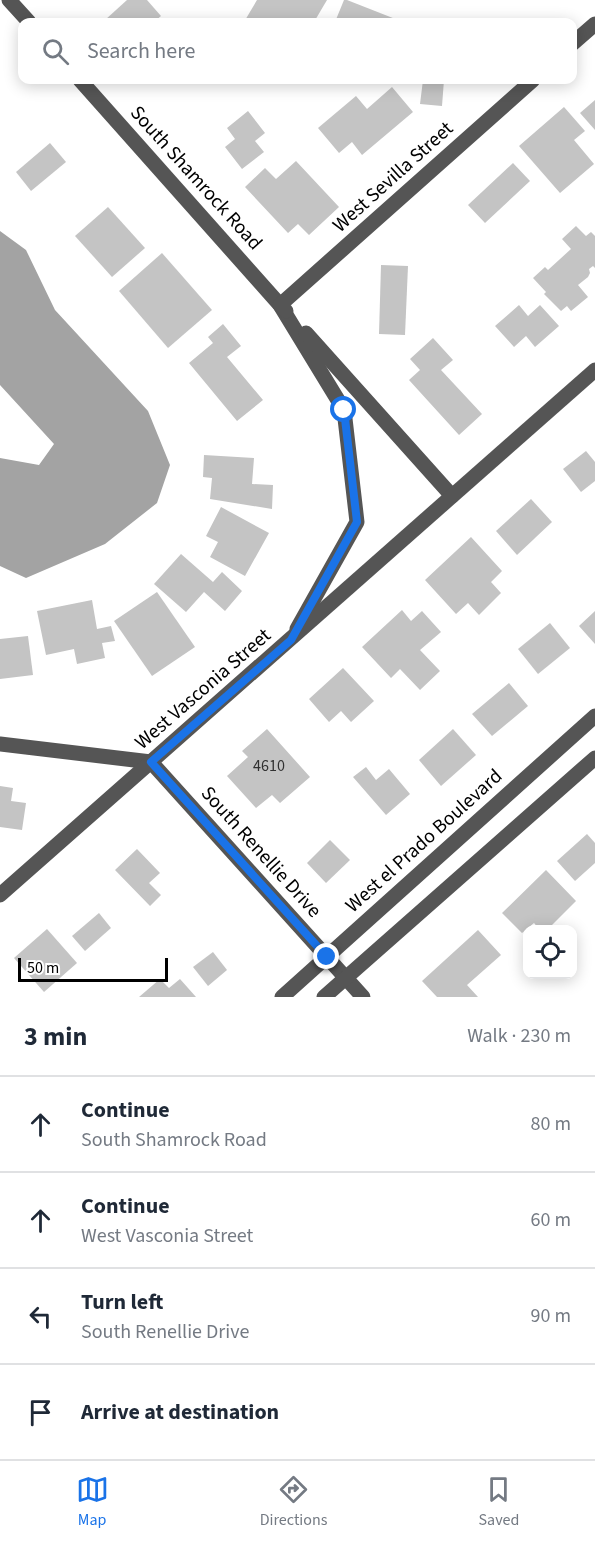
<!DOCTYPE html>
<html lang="en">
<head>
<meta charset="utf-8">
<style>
	:root { --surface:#fff; --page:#f2f2f3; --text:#1f2937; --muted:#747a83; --line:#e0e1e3; --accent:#1a73e8 }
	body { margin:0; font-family:"Source Sans 3",sans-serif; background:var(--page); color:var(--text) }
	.controls { position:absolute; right:18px; bottom:18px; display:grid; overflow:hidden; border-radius:12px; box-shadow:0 3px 15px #0003 }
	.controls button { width:54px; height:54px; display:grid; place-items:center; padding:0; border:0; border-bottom:2px solid var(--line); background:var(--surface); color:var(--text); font:30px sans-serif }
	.scale { position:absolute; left:18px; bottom:15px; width:150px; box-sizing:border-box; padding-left:6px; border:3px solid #000; border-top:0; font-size:16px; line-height:21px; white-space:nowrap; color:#000; -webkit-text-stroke:4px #fff; paint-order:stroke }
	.stop { position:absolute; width:18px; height:18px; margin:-14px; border:4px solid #1a73e8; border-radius:50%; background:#fff }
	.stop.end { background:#1a73e8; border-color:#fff; box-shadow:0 2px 6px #0008 }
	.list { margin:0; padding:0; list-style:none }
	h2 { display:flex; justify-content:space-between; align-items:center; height:78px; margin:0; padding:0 24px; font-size:26px }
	h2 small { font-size:20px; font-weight:400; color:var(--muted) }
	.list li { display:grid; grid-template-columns:39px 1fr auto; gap:18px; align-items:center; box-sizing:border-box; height:96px; padding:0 24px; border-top:2px solid var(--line) }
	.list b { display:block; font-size:22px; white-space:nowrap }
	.list p { margin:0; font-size:20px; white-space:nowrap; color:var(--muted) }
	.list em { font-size:20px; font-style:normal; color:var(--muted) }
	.icon { flex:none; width:33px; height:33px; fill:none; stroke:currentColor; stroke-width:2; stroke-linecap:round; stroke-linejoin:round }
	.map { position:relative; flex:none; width:595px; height:997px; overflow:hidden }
	.search { position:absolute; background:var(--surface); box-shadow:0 3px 15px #0003; left:18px; right:18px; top:18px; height:66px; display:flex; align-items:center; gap:15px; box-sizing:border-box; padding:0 21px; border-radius:12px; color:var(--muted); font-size:22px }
	.sheet { height:462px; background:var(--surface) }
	nav { display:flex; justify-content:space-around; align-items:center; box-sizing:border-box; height:84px; border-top:2px solid var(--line); background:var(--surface); font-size:16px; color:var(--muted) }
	nav a { display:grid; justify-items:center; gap:3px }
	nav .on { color:var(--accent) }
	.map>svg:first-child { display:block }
	.water { fill:#a3a3a3 }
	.building { fill:#c4c4c4 }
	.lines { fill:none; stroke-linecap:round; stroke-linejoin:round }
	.minor { stroke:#555; stroke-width:15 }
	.route { stroke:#1a73e8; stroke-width:8 }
	.labels { text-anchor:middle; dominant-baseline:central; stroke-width:4.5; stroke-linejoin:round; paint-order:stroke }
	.number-label { font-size:16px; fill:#313131 }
	.street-label { font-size:20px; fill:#000; stroke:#fff }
</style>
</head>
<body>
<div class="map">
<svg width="595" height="997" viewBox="0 0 595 997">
	<rect width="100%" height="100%" fill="#fff"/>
	<polygon class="water" points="0,231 26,250 55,310 148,411 170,465 157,503 105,544 26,578 0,566 0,458 39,465 54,444 0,385"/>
	<g class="building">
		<polygon points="127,0 147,0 161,16 154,22 107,22 105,20"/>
		<polygon points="257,0 327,0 314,22 244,22"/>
		<polygon points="344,0 347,0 403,22 335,22"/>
		<polygon points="423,80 444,80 442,106 420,104"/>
		<polygon points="392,87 413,112 362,155 352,142 339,153 318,128 356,96 367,109"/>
		<polygon points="595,100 595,130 580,113"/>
		<polygon points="564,107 585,131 574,140 594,164 560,193 519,146"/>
		<polygon points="248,111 265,133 255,141 264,152 242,169 225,147 235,139 227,128"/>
		<polygon points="50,143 66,162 31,191 16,172"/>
		<polygon points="296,161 339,207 309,235 298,224 288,233 245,187 265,168 276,179"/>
		<polygon points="513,163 530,181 485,223 468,205"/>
		<polygon points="108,207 145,248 112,277 75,236"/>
		<polygon points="576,226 586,236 591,232 595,236 595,268 593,266 589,269 590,273 588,277 578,285 588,297 571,311 567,306 561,311 544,294 546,292 533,278 545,267 548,270 571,249 562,239"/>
		<polygon points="162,253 212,310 168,348 119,291"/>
		<polygon points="381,265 408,266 405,335 379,334"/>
		<polygon points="519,305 528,316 540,305 559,326 535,347 526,336 514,347 495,326"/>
		<polygon points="223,324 241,346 227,357 263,400 237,421 189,363 213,343 208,337"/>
		<polygon points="433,338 453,360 441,370 482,414 459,435 409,380 420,370 410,359"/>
		<polygon points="586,451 595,462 595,481 581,492 563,469"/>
		<polygon points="204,455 254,458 252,484 273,485 272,509 210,499 212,478 203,477"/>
		<polygon points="531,499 552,522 517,555 496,531"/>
		<polygon points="221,507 269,533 245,576 210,557 218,542 206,536"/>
		<polygon points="471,537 502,571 491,582 501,593 479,615 468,603 456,614 425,580"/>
		<polygon points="181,554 213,582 222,572 242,591 225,611 204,592 186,612 154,584"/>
		<polygon points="157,592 195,647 152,676 114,621"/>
		<polygon points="92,600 97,629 111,626 115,641 102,643 105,658 77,664 74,649 46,655 37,611"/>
		<polygon points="402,610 411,621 422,611 441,632 420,650 440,671 420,690 400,669 391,678 362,647"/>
		<polygon points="595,611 595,644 579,626"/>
		<polygon points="550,623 570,648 538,674 518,649"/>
		<polygon points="28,636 33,675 0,679 0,639"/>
		<polygon points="343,668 374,701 351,722 341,711 329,722 309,699"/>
		<polygon points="509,683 528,706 492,736 472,714"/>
		<polygon points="267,729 310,777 280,803 272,795 256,808 227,776 248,757 242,751"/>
		<polygon points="453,729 476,755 441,786 419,760"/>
		<polygon points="366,767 376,780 389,769 410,794 386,815 353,777"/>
		<polygon points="0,786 13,788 11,801 26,803 22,830 0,827"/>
		<polygon points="587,834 595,843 595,863 575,881 557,861"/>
		<polygon points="330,840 350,860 326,883 307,863"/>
		<polygon points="137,849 160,873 149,883 161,895 150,906 115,870"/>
		<polygon points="546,870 576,901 547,930 540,930 534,923 522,933 502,913"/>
		<polygon points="99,913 111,928 85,951 72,936"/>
		<polygon points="47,929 77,963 44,992 14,958"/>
		<polygon points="478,930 501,955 467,985 478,997 437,997 422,981"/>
		<polygon points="213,952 227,970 208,986 193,967"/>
		<polygon points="160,979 169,988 180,979 196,997 139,997"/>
	</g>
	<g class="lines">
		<g class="minor">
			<polyline points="9,0 29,22"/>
			<polyline points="572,44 595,24"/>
			<polyline points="80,80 280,305 344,410 357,522 297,629"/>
			<polyline points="286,311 280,305 533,80"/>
			<polyline points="306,333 452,496"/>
			<polyline points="0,744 151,762 363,997"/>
			<polyline points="0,895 595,370"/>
			<polyline points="282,997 595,716"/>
			<polyline points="324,997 595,758"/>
		</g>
	</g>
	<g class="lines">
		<polyline class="route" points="327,957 151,762 291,640 357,522 344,410"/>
	</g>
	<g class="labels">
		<g class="number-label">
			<text x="269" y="766">4610</text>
		</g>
		<g class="street-label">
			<text transform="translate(393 177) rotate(-42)">West Sevilla Street</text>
			<text transform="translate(196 178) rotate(48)">South Shamrock Road</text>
			<text transform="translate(203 689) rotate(-41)">West Vasconia Street</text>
			<text transform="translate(424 841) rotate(-42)">West el Prado Boulevard</text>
			<text transform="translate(261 852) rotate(48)">South Renellie Drive</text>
		</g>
	</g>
</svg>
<div class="controls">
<button><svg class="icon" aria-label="locate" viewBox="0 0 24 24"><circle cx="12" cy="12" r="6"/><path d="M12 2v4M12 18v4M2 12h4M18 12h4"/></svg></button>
</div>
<div class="scale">50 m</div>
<div class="stop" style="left:344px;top:410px"></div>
<div class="stop end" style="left:327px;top:957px"></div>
<div class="search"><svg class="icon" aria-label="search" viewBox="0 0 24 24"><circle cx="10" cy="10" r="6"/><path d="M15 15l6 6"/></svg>Search here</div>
</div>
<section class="sheet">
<h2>3 min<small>Walk · 230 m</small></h2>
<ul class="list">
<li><svg class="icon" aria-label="ahead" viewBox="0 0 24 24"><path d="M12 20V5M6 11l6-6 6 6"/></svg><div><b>Continue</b><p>South Shamrock Road</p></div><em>80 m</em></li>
<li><svg class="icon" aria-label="ahead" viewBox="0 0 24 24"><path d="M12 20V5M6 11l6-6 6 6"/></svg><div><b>Continue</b><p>West Vasconia Street</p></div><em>60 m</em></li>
<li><svg class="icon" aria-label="left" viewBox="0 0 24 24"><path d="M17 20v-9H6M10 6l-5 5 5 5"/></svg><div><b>Turn left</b><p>South Renellie Drive</p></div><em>90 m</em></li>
<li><svg class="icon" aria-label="arrive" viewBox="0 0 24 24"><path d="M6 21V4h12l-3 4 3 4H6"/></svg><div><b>Arrive at destination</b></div></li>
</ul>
</section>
<nav>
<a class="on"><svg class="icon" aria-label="map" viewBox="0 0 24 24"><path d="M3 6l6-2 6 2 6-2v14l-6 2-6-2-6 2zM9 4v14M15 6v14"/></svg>Map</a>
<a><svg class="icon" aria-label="directions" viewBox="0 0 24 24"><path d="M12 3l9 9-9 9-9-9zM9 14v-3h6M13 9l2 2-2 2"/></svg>Directions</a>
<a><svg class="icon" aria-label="saved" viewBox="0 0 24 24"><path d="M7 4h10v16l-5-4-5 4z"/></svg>Saved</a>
</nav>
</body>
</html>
